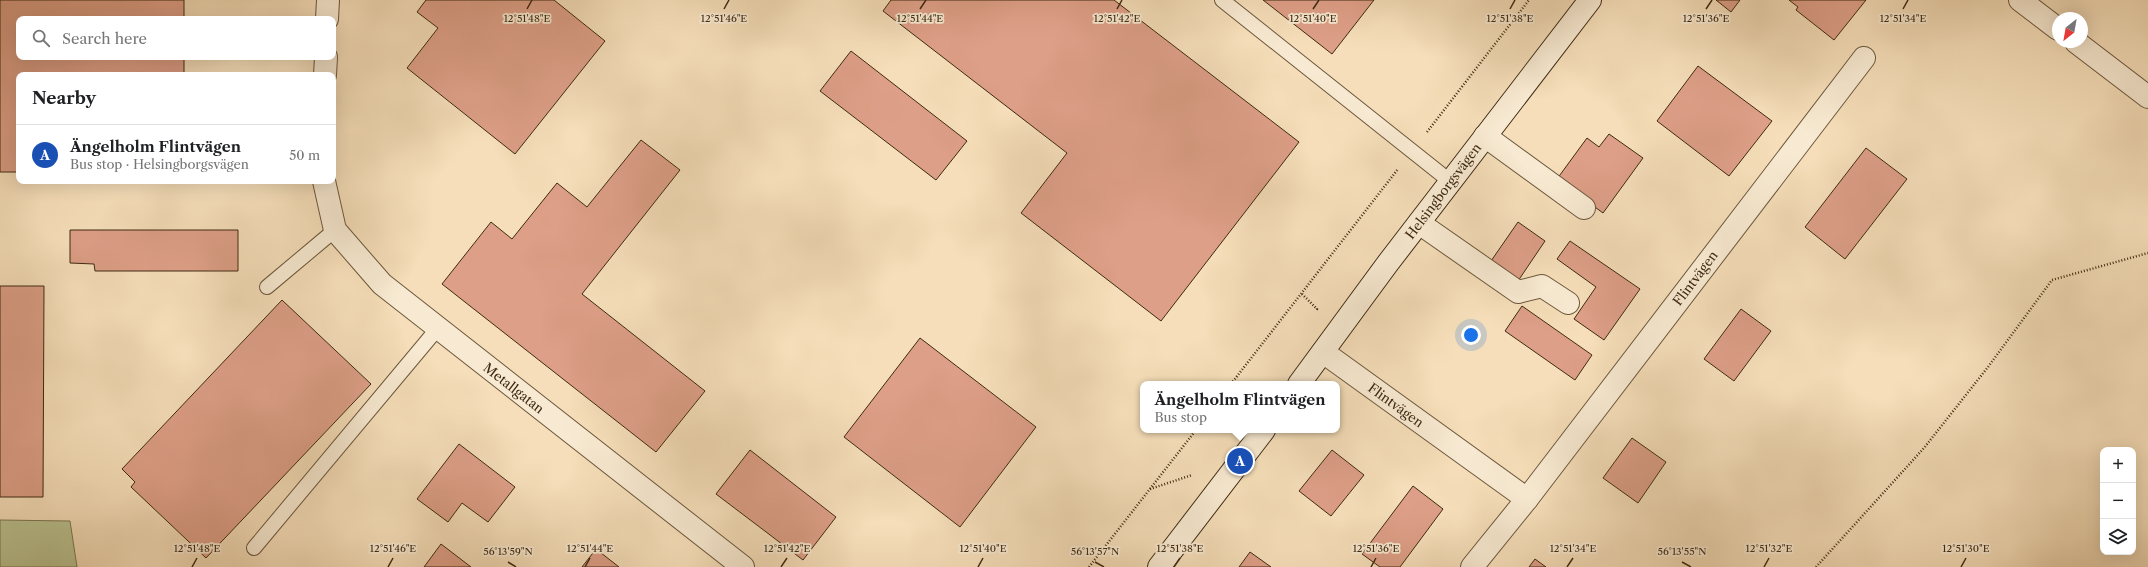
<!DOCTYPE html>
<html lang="en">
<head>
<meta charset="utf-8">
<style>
	:root { --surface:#fff; --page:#f6f6f6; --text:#202124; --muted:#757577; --line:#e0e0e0; --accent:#b45309 }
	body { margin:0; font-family:"Libre Caslon Text",serif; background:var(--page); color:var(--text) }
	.controls { position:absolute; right:12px; bottom:12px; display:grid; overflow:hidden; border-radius:8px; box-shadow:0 4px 16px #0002 }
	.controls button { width:36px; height:36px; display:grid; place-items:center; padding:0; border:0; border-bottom:1px solid var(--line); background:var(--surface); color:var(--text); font:20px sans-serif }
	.compass { position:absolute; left:2052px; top:12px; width:36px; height:36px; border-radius:50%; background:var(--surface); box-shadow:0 4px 16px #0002; rotate:211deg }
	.you { position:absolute; left:1471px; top:335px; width:14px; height:14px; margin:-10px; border:3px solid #fff; border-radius:50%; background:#1a73e8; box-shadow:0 0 0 6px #1a73e833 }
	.badge { display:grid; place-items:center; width:26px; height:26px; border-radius:50%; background:var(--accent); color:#fff; font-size:13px; font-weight:700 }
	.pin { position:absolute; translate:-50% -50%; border:2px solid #fff; box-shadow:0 1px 4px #0006 }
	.popup { position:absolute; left:1140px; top:381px; width:200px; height:52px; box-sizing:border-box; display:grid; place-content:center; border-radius:8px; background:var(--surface); filter:drop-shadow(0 1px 3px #0005); font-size:13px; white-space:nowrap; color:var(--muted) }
	.popup b { font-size:15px; color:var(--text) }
	.popup::after { content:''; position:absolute; left:50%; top:100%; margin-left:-8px; border:8px solid transparent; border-top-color:var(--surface) }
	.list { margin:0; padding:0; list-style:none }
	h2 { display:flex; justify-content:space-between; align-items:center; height:52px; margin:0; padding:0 16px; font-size:17px }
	h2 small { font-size:13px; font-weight:400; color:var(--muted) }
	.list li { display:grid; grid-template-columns:26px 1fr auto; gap:12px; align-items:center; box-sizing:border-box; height:60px; padding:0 16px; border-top:1px solid var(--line) }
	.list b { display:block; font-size:15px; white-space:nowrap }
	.list p { margin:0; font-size:13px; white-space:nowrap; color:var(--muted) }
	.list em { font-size:13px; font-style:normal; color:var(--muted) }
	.icon { flex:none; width:22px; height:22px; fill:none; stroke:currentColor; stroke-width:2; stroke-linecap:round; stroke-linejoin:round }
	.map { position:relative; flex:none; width:2148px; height:567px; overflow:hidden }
	.search { position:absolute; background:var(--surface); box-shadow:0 4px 16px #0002; left:16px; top:16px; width:320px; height:44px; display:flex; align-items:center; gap:10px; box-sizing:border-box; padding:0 14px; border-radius:8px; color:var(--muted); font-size:15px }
	.panel { position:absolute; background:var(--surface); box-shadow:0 4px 16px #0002; left:16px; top:72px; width:320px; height:112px; border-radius:8px }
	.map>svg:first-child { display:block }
	.green { fill:#bac291; stroke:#7c7652 }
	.building { fill:#dd9f87; stroke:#3e2a12 }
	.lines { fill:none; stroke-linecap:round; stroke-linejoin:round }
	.service-casing { stroke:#6c573c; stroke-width:16 }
	.minor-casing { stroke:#6c573c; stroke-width:24 }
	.secondary-casing { stroke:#3e2a12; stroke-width:24 }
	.path { stroke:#3e2a12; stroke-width:2.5; stroke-dasharray:1 2; stroke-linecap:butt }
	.service { stroke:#f8ead2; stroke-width:14 }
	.minor { stroke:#f8ead2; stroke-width:22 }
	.secondary { stroke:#f8ead2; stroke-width:22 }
	.ticks { fill:none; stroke:#3e2a12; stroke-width:1.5 }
	.labels { text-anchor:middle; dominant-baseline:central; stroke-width:3.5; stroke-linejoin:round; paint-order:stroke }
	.street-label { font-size:13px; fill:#3e2a12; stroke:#f8ead2 }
	.ticks-label { font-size:10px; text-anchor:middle; fill:#3e2a12; stroke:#f8ead2; stroke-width:3.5; stroke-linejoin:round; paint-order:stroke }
</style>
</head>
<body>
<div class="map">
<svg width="2148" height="567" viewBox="0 0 2148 567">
	<rect width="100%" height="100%" fill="#f5deb9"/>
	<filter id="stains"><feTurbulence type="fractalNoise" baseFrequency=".005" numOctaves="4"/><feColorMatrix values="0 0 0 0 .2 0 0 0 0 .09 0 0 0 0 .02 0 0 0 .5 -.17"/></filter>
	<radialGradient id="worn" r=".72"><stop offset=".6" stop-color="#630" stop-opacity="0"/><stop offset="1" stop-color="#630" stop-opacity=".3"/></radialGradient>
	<polygon class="green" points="0,520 70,521 77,567 0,567"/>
	<g class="building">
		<polygon points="0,0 184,0 184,19 19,19 19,57 184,57 184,75 19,75 19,172 0,172"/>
		<polygon points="426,0 554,0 605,41 515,154 407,68 438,28 417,12"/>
		<polygon points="891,0 1114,0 1299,142 1161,321 1021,213 1067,153 883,11"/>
		<polygon points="1263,0 1374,0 1332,54"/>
		<polygon points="1716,0 1740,0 1731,12"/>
		<polygon points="1789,0 1866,0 1834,40 1796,10 1798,7"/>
		<polygon points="851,51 967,141 936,180 820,91"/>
		<polygon points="1698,66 1772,121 1729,176 1657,121"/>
		<polygon points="1609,134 1643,158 1603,213 1557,179 1587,138 1599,147"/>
		<polygon points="641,140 680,170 582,294 705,391 656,452 442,284 491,222 512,239 557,183 587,207"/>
		<polygon points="1866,148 1907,179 1845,259 1805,227"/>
		<polygon points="1518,222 1545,241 1518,281 1491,261"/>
		<polygon points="70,230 238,230 238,271 95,271 94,264 70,263"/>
		<polygon points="1570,241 1640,289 1604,340 1574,319 1596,287 1557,259"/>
		<polygon points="0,286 44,286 43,497 0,497"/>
		<polygon points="282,300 371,384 206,558 131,487 135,482 122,469"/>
		<polygon points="1522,306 1592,355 1575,380 1505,331"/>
		<polygon points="1741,309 1771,331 1734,381 1704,359"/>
		<polygon points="920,338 1036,427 960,527 844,437"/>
		<polygon points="1632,438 1666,462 1638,503 1603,478"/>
		<polygon points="459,444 515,487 488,522 462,503 448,522 417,499"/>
		<polygon points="750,450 836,517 803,560 716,494"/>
		<polygon points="1332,450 1364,475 1331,516 1299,491"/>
		<polygon points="1413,486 1443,509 1400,567 1380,567 1362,554"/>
		<polygon points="441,544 471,567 424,567"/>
		<polygon points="596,549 619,567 582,567"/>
		<polygon points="1250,552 1271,567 1239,567"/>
		<polygon points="1535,559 1546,567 1529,567"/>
	</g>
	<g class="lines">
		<g class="service-casing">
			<g id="service">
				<polyline points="1222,0 1451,182"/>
				<polyline points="267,287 335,230"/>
				<polyline points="254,548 438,328"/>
			</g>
		</g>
		<g class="minor-casing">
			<g id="minor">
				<polyline points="2020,0 2058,29"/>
				<polyline points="327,19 328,0"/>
				<polyline points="2076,42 2148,97"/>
				<polyline points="325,75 326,57"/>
				<polyline points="1485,136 1584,208"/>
				<polyline points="324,181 335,230 382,284 743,567"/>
				<polyline points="1419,223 1518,292 1542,286 1568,303"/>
				<polyline points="1323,352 1527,499"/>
				<polyline points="1472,567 1527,499 1864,58"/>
			</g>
		</g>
		<g class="secondary-casing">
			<g id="secondary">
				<polyline points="1299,384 1388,263 1590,0"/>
				<polyline points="1159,567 1264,430"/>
			</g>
		</g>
		<g class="path">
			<polyline points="1427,132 1529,0"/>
			<polyline points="1302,294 1317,309 1316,310"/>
			<polyline points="1231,384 1398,169"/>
			<polyline points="1150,489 1192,475"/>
			<polyline points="1089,567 1196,430"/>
			<polyline points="1816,567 1924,448 1988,367 2052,280 2148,253"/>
		</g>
		<use href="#service" class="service"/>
		<use href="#minor" class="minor"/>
		<use href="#secondary" class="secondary"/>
	</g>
	<path class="ticks" d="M527,9L532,0M724,9L729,0M920,9L926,0M1117,9L1122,0M1313,9L1319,0M1510,9L1515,0M1706,9L1712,0M1903,9L1908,0M508,562L516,567M1095,562L1104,567M1682,562L1691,567M192,567L197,558M388,567L393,558M585,567L590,558M781,567L787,558M978,567L983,558M1174,567L1180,558M1371,567L1376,558M1567,567L1573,558M1764,567L1769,558M1961,567L1966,558"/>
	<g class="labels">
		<g class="street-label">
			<text transform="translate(1443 191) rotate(-53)">Helsingborgsvägen</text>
			<text transform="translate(1695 278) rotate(-53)">Flintvägen</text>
			<text transform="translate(514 388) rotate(38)">Metallgatan</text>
			<text transform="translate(1396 405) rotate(36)">Flintvägen</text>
		</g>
	</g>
	<g class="ticks-label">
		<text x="527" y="22">12°51'48"E</text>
		<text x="724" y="22">12°51'46"E</text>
		<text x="920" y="22">12°51'44"E</text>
		<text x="1117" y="22">12°51'42"E</text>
		<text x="1313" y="22">12°51'40"E</text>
		<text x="1510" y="22">12°51'38"E</text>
		<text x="1706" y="22">12°51'36"E</text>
		<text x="1903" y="22">12°51'34"E</text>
		<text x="197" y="552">12°51'48"E</text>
		<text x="393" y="552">12°51'46"E</text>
		<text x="590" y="552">12°51'44"E</text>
		<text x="787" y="552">12°51'42"E</text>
		<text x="983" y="552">12°51'40"E</text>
		<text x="1180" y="552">12°51'38"E</text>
		<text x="1376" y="552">12°51'36"E</text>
		<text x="1573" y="552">12°51'34"E</text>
		<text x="1769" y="552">12°51'32"E</text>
		<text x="1966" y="552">12°51'30"E</text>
		<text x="508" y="555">56°13'59"N</text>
		<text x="1095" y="555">56°13'57"N</text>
		<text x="1682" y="555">56°13'55"N</text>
	</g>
	<rect width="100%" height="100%" filter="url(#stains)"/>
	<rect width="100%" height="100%" fill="url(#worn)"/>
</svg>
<div class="controls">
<button>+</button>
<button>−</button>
<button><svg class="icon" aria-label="layers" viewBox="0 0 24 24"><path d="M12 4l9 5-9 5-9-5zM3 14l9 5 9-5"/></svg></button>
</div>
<svg class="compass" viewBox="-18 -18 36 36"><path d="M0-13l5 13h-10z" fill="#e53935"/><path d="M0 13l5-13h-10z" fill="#757577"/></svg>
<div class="you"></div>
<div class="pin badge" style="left:1240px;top:461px;background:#1a4fb4">A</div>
<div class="popup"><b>Ängelholm Flintvägen</b>Bus stop</div>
<div class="search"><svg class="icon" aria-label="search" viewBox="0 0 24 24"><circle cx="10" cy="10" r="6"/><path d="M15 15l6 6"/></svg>Search here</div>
<section class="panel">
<h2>Nearby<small></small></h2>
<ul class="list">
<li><span class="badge" style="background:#1a4fb4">A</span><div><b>Ängelholm Flintvägen</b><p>Bus stop · Helsingborgsvägen</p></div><em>50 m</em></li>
</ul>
</section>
</div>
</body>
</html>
